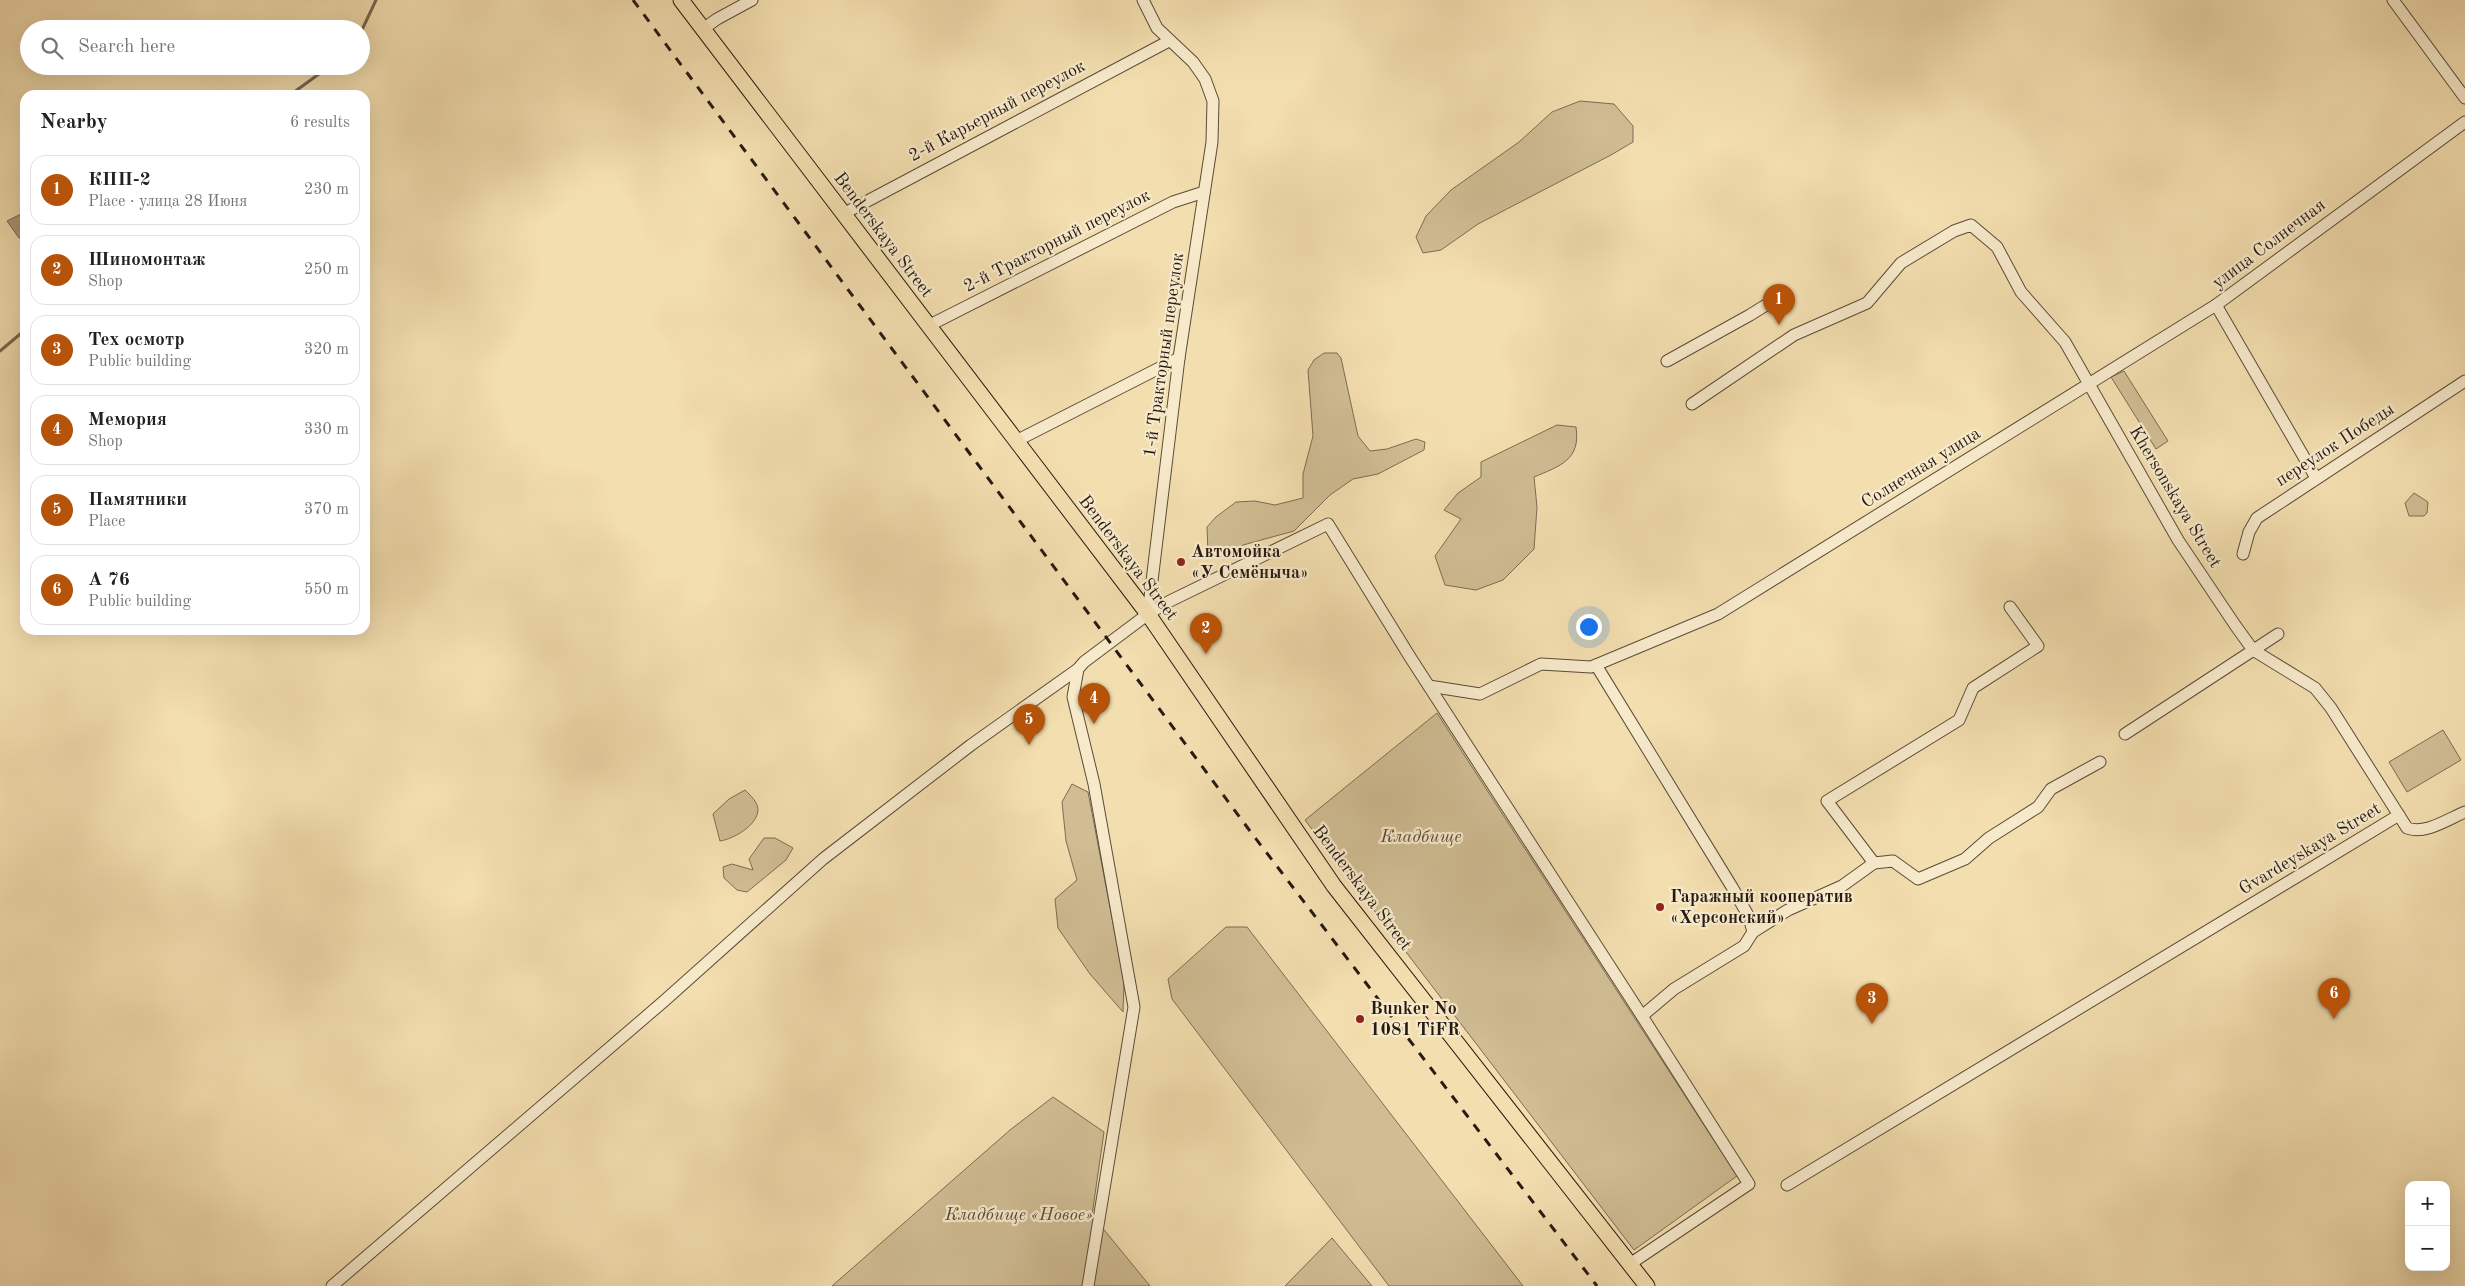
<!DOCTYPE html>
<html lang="en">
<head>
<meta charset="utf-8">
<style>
	:root { --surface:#fff; --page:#f2f2f2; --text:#202124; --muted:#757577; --line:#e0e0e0; --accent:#b45309 }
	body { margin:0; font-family:"Old Standard TT",serif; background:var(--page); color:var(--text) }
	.controls { position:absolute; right:15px; bottom:15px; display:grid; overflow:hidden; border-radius:10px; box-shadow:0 5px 20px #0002 }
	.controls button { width:45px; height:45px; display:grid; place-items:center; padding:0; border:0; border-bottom:1px solid var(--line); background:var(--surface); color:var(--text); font:25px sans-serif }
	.you { position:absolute; left:1588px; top:626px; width:18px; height:18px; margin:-12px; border:4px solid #fff; border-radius:50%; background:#1a73e8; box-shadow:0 0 0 8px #1a73e833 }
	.badge { display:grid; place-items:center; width:32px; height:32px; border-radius:50%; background:var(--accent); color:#fff; font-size:16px; font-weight:700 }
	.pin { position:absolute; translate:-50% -41px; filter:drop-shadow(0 1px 2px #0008) }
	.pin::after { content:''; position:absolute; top:26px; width:18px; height:15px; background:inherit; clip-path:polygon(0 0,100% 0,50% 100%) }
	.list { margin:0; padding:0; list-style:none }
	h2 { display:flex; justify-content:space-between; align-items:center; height:65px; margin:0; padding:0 20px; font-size:21px }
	h2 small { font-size:16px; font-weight:400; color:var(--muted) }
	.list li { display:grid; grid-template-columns:32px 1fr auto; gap:15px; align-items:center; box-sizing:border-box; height:70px; margin:0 10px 10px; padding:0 10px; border:1px solid var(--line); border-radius:15px }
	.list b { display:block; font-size:19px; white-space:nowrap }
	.list p { margin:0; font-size:16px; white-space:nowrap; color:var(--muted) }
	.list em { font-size:16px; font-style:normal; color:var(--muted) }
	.icon { flex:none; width:28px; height:28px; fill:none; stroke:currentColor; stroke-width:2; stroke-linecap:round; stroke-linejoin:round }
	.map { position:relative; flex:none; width:2465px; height:1286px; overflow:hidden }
	.search { position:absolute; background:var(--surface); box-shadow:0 5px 20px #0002; left:20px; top:20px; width:350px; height:55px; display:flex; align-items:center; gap:12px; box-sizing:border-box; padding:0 18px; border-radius:28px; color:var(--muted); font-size:19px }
	.panel { position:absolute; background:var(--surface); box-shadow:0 5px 20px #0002; left:20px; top:90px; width:350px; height:545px; border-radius:15px }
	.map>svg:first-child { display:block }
</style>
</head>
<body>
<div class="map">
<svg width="2465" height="1286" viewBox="0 0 2465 1286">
	<rect width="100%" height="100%" fill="#f3deaf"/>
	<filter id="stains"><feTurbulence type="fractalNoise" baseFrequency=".004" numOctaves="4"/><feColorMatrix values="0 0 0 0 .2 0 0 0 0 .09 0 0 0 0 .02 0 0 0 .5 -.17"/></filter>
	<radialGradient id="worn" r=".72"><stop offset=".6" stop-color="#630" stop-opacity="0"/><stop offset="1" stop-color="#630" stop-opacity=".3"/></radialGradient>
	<g fill="#d0bd94" stroke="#7c6c54">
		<path d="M1580 101 1614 104 1633 126V142L1611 155 1478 224 1441 250 1423 253 1416 237 1426 216 1451 190 1519 142 1552 112Z"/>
		<path d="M1324 353H1337L1341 358 1358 436 1370 451 1387 449 1416 439 1425 442 1424 450 1378 474 1353 479 1330 495 1294 531 1243 545 1229 554 1217 558 1208 553 1207 527 1216 517 1236 502 1255 501 1275 505 1303 498V474L1313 436 1308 370 1314 360Z"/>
		<path d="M2124 371 2168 441 2156 449 2111 377Z"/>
		<path d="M1557 425 1576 427C1581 460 1560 466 1534 477L1537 507 1534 549 1503 580 1476 590 1445 585 1435 556 1461 519 1444 510 1458 493 1481 477V462Z"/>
		<path d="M2414 493 2428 502 2427 513 2424 516H2409L2405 503Z"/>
		<path d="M1437 713 1737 1176 1634 1250 1305 820Z"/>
		<path d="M2443 730 2461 760 2407 792 2389 762Z"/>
		<path d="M1072 784 1088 792 1124 981 1123 1012 1090 974 1058 928 1055 899 1077 880 1066 841 1062 802Z"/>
		<path d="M745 790C750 795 758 802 758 810 757 826 733 839 720 841L713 814 729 799Z"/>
		<path d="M764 838H775L793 848 786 860 747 892 737 890 724 878 723 867 732 864 753 870 749 859Z"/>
		<path d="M1226 927H1247L1523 1286H1389L1172 999 1168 979Z"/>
		<path d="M1053 1097 1104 1132 1092 1215 1150 1286H832L1010 1130Z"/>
		<path d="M1332 1238 1372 1286H1285Z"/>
	</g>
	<path fill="#ae9b7a" stroke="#786751" d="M25 212V236L19 238 7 221Z"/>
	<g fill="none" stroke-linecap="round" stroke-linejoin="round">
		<g stroke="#786751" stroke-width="3">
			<path d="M361 32 376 0"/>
			<path d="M290 95 330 66"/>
			<path d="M0 351 25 330"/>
		</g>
		<defs>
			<g id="minor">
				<path d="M1143 0 1157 28 1193 62 1205 79 1213 101 1212 142 1179 358 1148 614"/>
				<path d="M2393 0 2465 98"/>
				<path d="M703 29 717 19 752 0"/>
				<path d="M843 214 1169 41"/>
				<path d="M2216 305 2316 478"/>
				<path d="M928 326 1173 202 1204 192"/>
				<path d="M1667 361 1750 315 1774 300"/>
				<path d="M1692 404 1794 335 1867 303 1901 263 1954 231 1971 225 1997 247 2021 292 2065 342 2178 540 2235 625 2253 650 2315 688 2331 708 2407 828C2425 835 2448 819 2465 812"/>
				<path d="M1016 441 1179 358"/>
				<path d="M2243 554 2249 532 2257 518 2465 381"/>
				<path d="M1596 665 1732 887 1749 917 1753 932"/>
				<path d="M1429 686 1480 694 1541 664 1591 667 1718 614 2216 305 2465 122"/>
				<path d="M2125 734 2278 634"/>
				<path d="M1874 863 1827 801 1959 720 1973 688 2038 646 2010 607"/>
				<path d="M1787 1185 2399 815"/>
				<path d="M1630 1264 1749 1184 1642 1016"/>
				<path d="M332 1286 663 1002 823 859 971 745 1078 669"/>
				<path d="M1088 1286 1134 1007 1094 784 1073 697 1078 669 1084 662 1148 614 1170 601 1328 524 1410 657 1642 1016 1674 989 1744 946 1753 932 1788 910 1842 886 1874 863 1893 861 1918 879 1965 859 1989 838 2038 807 2051 789 2100 762"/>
			</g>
			<path id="major" d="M681 0 1148 614 1334 886 1647 1286"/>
		</defs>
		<use href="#minor" stroke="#5a4b3a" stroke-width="13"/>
		<use href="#major" stroke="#271a13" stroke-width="17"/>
		<use href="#minor" stroke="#f7eacb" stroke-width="11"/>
		<use href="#major" stroke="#f3deaf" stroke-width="15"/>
		<path stroke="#271a13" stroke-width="3" stroke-dasharray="9 9" stroke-linecap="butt" d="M633 0 1250 831 1597 1286"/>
	</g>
	<g fill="#8f2418" stroke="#f7eacb" stroke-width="2">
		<circle cx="1181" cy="562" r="5"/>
		<circle cx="1660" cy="907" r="5"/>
		<circle cx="1360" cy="1019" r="5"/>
	</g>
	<g text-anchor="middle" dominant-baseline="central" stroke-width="4.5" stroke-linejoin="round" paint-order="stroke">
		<g font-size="18" fill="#271a13" stroke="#f7eacb">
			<text transform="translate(997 111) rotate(-28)">2-й Карьерный переулок</text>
			<text transform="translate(883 235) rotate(53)">Benderskaya Street</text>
			<text transform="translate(1057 241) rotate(-27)">2-й Тракторный переулок</text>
			<text transform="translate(2269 244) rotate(-37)">улица Солнечная</text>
			<text transform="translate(1164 355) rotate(-82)">1-й Тракторный переулок</text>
			<text transform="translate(2335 445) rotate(-33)">переулок Победы</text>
			<text transform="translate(1921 468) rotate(-32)">Солнечная улица</text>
			<text transform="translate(2175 497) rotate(59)">Khersonskaya Street</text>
			<text transform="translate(1128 558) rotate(53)">Benderskaya Street</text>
			<text transform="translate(2310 849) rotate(-31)">Gvardeyskaya Street</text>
			<text transform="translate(1362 888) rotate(53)">Benderskaya Street</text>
		</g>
		<g font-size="18" font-weight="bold" fill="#271a13" stroke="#f7eacb" text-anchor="start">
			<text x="1191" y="552">Автомойка<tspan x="1191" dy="21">«У Семёныча»</tspan></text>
			<text x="1670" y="897">Гаражный кооператив<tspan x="1670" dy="21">«Херсонский»</tspan></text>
			<text x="1370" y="1009">Bunker No<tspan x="1370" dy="21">1081 TiFR</tspan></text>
		</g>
		<g font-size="18" font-style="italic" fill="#5a4b3a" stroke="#f7eacb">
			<text x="1421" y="837">Кладбище</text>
			<text x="1019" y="1215">Кладбище «Новое»</text>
		</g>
	</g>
	<rect width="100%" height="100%" filter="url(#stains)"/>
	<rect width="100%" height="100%" fill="url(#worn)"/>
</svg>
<div class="controls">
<button>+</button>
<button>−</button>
</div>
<div class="you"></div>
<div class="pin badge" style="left:1779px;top:325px">1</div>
<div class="pin badge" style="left:1206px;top:654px">2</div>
<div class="pin badge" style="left:1872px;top:1024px">3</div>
<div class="pin badge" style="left:1094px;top:724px">4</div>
<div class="pin badge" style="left:1029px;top:745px">5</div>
<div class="pin badge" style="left:2334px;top:1019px">6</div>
<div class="search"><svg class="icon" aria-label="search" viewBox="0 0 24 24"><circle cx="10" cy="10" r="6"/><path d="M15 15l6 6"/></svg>Search here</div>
<section class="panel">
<h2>Nearby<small>6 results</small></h2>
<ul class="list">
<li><span class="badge">1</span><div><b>КПП-2</b><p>Place · улица 28 Июня</p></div><em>230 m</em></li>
<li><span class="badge">2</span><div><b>Шиномонтаж</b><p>Shop</p></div><em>250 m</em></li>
<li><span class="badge">3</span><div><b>Тех осмотр</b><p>Public building</p></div><em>320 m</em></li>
<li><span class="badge">4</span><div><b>Мемория</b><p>Shop</p></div><em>330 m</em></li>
<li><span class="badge">5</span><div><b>Памятники</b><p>Place</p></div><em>370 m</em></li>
<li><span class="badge">6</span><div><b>А 76</b><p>Public building</p></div><em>550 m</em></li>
</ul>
</section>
</div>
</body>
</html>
